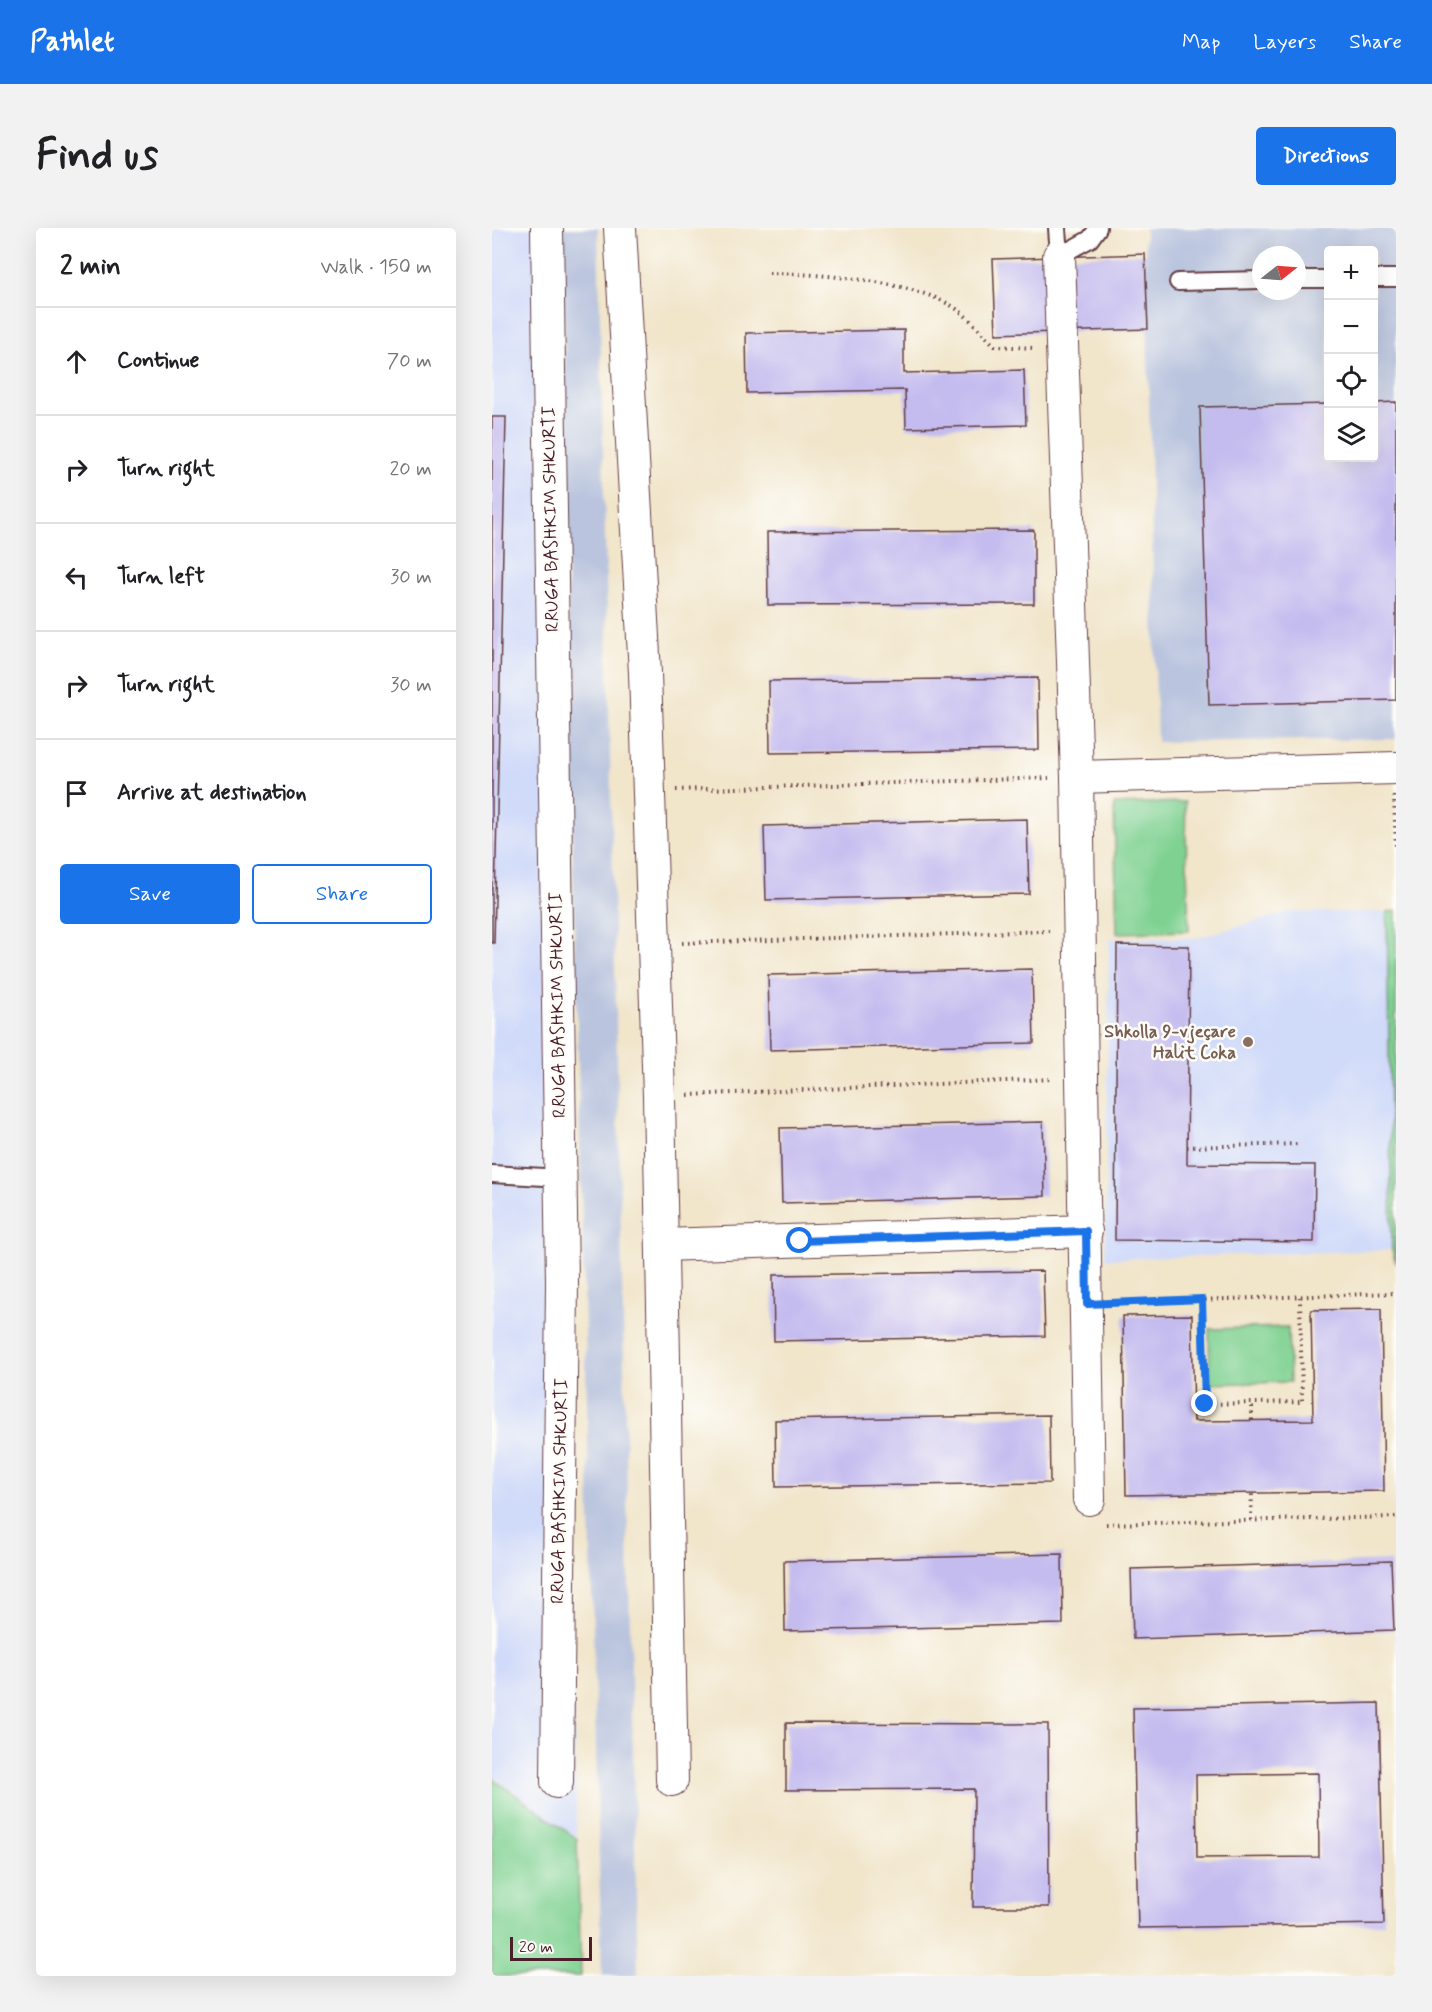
<!DOCTYPE html>
<html lang="en">
<head>
<meta charset="utf-8">
<style>
	:root { --surface:#fff; --page:#f2f2f2; --text:#202124; --muted:#757577; --line:#e0e0e0; --accent:#1a73e8 }
	body { margin:0; font-family:Mynerve,sans-serif; background:var(--page); color:var(--text) }
	.controls { position:absolute; right:18px; top:18px; display:grid; overflow:hidden; border-radius:6px; box-shadow:0 6px 24px #0002 }
	.controls button { width:54px; height:54px; display:grid; place-items:center; padding:0; border:0; border-bottom:2px solid var(--line); background:var(--surface); color:var(--text); font:30px sans-serif }
	.compass { position:absolute; left:760px; top:18px; width:54px; height:54px; border-radius:50%; background:var(--surface); box-shadow:0 6px 24px #0002; rotate:73deg }
	.scale { position:absolute; left:18px; bottom:15px; width:82px; box-sizing:border-box; padding-left:6px; border:3px solid #4a1f2b; border-top:0; font-size:16px; line-height:21px; white-space:nowrap; color:#4a1f2b; -webkit-text-stroke:4px #fdfcf7; paint-order:stroke }
	.stop { position:absolute; width:18px; height:18px; margin:-14px; border:4px solid #1a73e8; border-radius:50%; background:#fff }
	.stop.end { background:#1a73e8; border-color:#fff; box-shadow:0 2px 6px #0008 }
	.list { margin:0; padding:0; list-style:none }
	h2 { display:flex; justify-content:space-between; align-items:center; height:78px; margin:0; padding:0 24px; font-size:26px }
	h2 small { font-size:20px; font-weight:400; color:var(--muted) }
	.list li { display:grid; grid-template-columns:39px 1fr auto; gap:18px; align-items:center; box-sizing:border-box; height:108px; padding:0 24px; border-top:2px solid var(--line) }
	.list b { display:block; font-size:22px; white-space:nowrap }
	.list em { font-size:20px; font-style:normal; color:var(--muted) }
	.actions { display:flex; gap:12px; padding:18px 24px }
	.actions a { flex:1; padding:14px 0; border:2px solid var(--accent); border-radius:6px; text-align:center; font-size:21px; color:var(--accent) }
	.actions .main { background:var(--accent); color:#fff }
	.icon { flex:none; width:33px; height:33px; fill:none; stroke:currentColor; stroke-width:2; stroke-linecap:round; stroke-linejoin:round }
	.map { position:relative; flex:none; width:904px; height:1748px; overflow:hidden; border-radius:6px }
	header { display:flex; align-items:center; gap:36px; box-sizing:border-box; height:84px; padding:0 30px; background:var(--accent); color:#fff }
	header strong { font-size:28px }
	nav { display:flex; gap:33px; margin-inline-start:auto; font-size:21px }
	.intro { display:flex; align-items:center; justify-content:space-between; box-sizing:border-box; height:144px; padding:0 36px }
	h1 { margin:0; font-size:42px }
	.button { padding:15px 27px; border-radius:6px; background:var(--accent); color:#fff; font-size:21px; font-weight:700 }
	main { display:flex; gap:36px; padding:0 36px }
	aside { flex:1; background:var(--surface); border-radius:6px; box-shadow:0 6px 24px #0002 }
	.map>svg:first-child { display:block }
</style>
</head>
<body>
<header>
<strong>Pathlet</strong>
<nav><a>Map</a><a>Layers</a><a>Share</a></nav>
</header>
<div class="intro"><h1>Find us</h1><a class="button">Directions</a></div>
<main>
<aside>
<h2>2 min<small>Walk · 150 m</small></h2>
<ul class="list">
<li><svg class="icon" aria-label="ahead" viewBox="0 0 24 24"><path d="M12 20V5M6 11l6-6 6 6"/></svg><div><b>Continue</b></div><em>70 m</em></li>
<li><svg class="icon" aria-label="right" viewBox="0 0 24 24"><path d="M7 20v-9h11M14 6l5 5-5 5"/></svg><div><b>Turn right</b></div><em>20 m</em></li>
<li><svg class="icon" aria-label="left" viewBox="0 0 24 24"><path d="M17 20v-9H6M10 6l-5 5 5 5"/></svg><div><b>Turn left</b></div><em>30 m</em></li>
<li><svg class="icon" aria-label="right" viewBox="0 0 24 24"><path d="M7 20v-9h11M14 6l5 5-5 5"/></svg><div><b>Turn right</b></div><em>30 m</em></li>
<li><svg class="icon" aria-label="arrive" viewBox="0 0 24 24"><path d="M6 21V4h12l-3 4 3 4H6"/></svg><div><b>Arrive at destination</b></div></li>
</ul>
<div class="actions"><a class="main">Save</a><a>Share</a></div>
</aside>
<div class="map">
<svg width="904" height="1748" viewBox="0 0 904 1748">
	<rect width="100%" height="100%" fill="#fdfcf7"/>
	<filter id="ink" filterUnits="userSpaceOnUse"><feTurbulence type="fractalNoise" baseFrequency=".0167" numOctaves="2"/><feDisplacementMap in="SourceGraphic" scale="12" xChannelSelector="R" yChannelSelector="G"/><feConvolveMatrix kernelMatrix="1 2 1 2 8 2 1 2 1" color-interpolation-filters="sRGB"/></filter>
	<filter id="wash" filterUnits="userSpaceOnUse"><feTurbulence type="fractalNoise" baseFrequency=".008" numOctaves="4" result="noise"/><feDisplacementMap in="SourceGraphic" scale="24" xChannelSelector="R" yChannelSelector="G"/><feGaussianBlur stdDeviation="1.35" result="paint"/><feColorMatrix in="noise" values="0 0 0 0 0 0 0 0 0 0 0 0 0 0 0 0 0 1.4 0 .05"/><feComposite in="paint" operator="in"/></filter>
	<g filter="url(#wash)">
		<rect width="100%" height="100%" fill="#f1e5ca"/>
		<g fill="#d0daf9">
			<path d="M0 0H55L70 1055 85 1611 0 1548Z"/>
			<path d="M797 684H895L900 1022 613 1031 617 711 704 710Z"/>
		</g>
		<g fill="#bac4de" fill-rule="evenodd">
			<path d="M71 0H106L146 1748H110L78 528Z"/>
			<path d="M653 0H904V511L665 514ZM836 22H882V230H836ZM769 27H805V63H769Z"/>
		</g>
		<g fill="#7fd192" stroke="#64785e" stroke-width="1.5">
			<path d="M693 574 697 703 625 705 622 576Z"/>
			<path d="M904 683V1035L900 1022 895 684Z"/>
			<path d="M796 1099 798 1154 718 1156 717 1101Z"/>
			<path d="M0 1550 85 1611 89 1748H0Z"/>
		</g>
		<g id="blocks">
			<g fill="#c4bcef" fill-rule="evenodd">
				<path d="M653 26 656 101 504 106 501 31Z"/>
				<path d="M412 102V145L532 142 534 197 414 200 413 162 255 165 254 105Z"/>
				<path d="M904 174V472L717 477 708 179 836 176V230H882V175Z"/>
				<path d="M0 189H14L2 715H0Z"/>
				<path d="M542 302V376L276 377 275 304Z"/>
				<path d="M546 450 547 522 278 525 277 453Z"/>
				<path d="M535 591 537 666 274 672 272 598Z"/>
				<path d="M625 717 697 718 695 936 823 937 822 1014 623 1012Z"/>
				<path d="M540 741 542 815 278 822 276 747Z"/>
				<path d="M551 894 553 968 290 975 288 900Z"/>
				<path d="M551 1043 553 1108 282 1113 281 1047Z"/>
				<path d="M889 1081 892 1263 634 1267 631 1088 700 1087 702 1193 821 1192 819 1082Z"/>
				<path d="M557 1187 558 1255 284 1259 283 1192Z"/>
				<path d="M570 1326 571 1396 293 1403 292 1333Z"/>
				<path d="M899 1333 902 1402 641 1411 639 1341Z"/>
				<path d="M887 1475 892 1696 646 1700 641 1480ZM826 1545 827 1629 705 1630 704 1547Z"/>
				<path d="M294 1495 556 1496 557 1679H481L482 1561 294 1562Z"/>
			</g>
		</g>
	</g>
	<g filter="url(#ink)">
		<use href="#blocks" fill-opacity="0" stroke="#633d43" stroke-width="1.5"/>
		<g fill="none" stroke-linecap="round" stroke-linejoin="round">
			<defs>
				<g id="service">
					<path d="M565 0 567 28 598 11 606 0"/>
					<path d="M882 50H904"/>
					<path d="M805 51H836"/>
					<path d="M686 54 769 52"/>
					<path d="M0 946 69 950"/>
				</g>
				<g id="minor">
					<path d="M55 0 70 1055 65 1554"/>
					<path d="M128 0 153 445 167 868 180 1552"/>
					<path d="M567 28 585 549 597 1271"/>
					<path d="M585 549 904 540"/>
					<path d="M170 1017 594 1003"/>
				</g>
			</defs>
			<use href="#service" stroke="#633d43" stroke-width="20"/>
			<use href="#minor" stroke="#633d43" stroke-width="34"/>
			<g stroke="#633d43" stroke-width="4" stroke-dasharray="1.5 4.5" stroke-linecap="butt">
				<path d="M277 45C328 46 430 52 470 85 482 95 492 107 503 118L542 120"/>
				<path d="M184 562 557 550"/>
				<path d="M902 568 904 621"/>
				<path d="M190 715 557 703"/>
				<path d="M196 867 560 851"/>
				<path d="M695 919 808 916"/>
				<path d="M709 1071 713 1176 810 1174 808 1069"/>
				<path d="M623 1075 904 1065"/>
				<path d="M760 1192V1175"/>
				<path d="M759 1292 760 1265"/>
				<path d="M614 1296 904 1289"/>
			</g>
			<use href="#service" stroke="#fff" stroke-width="16"/>
			<use href="#minor" stroke="#fff" stroke-width="32"/>
		</g>
	</g>
	<g fill="none" stroke-linecap="round" stroke-linejoin="round" filter="url(#ink)">
		<path stroke="#1a73e8" stroke-width="8" d="M308 1013 594 1003 595 1076 710 1071 713 1176"/>
	</g>
	<circle fill="#8d6e63" stroke="#fdfcf7" stroke-width="2" cx="756" cy="814" r="6"/>
	<g text-anchor="middle" dominant-baseline="central" stroke-width="5" stroke-linejoin="round" paint-order="stroke">
		<g font-size="18" fill="#4a1f2b" stroke="#fdfcf7">
			<text transform="translate(59 291) rotate(-91)">RRUGA BASHKIM SHKURTI</text>
			<text transform="translate(66 777) rotate(-91)">RRUGA BASHKIM SHKURTI</text>
			<text transform="translate(68 1263) rotate(-89)">RRUGA BASHKIM SHKURTI</text>
		</g>
		<g font-size="18" font-weight="bold" fill="#785e54" stroke="#fdfcf7" text-anchor="end">
			<text x="744" y="804">Shkolla 9-vjeçare<tspan x="744" dy="21">Halit Coka</tspan></text>
		</g>
	</g>
</svg>
<div class="controls">
<button>+</button>
<button>−</button>
<button><svg class="icon" aria-label="locate" viewBox="0 0 24 24"><circle cx="12" cy="12" r="6"/><path d="M12 2v4M12 18v4M2 12h4M18 12h4"/></svg></button>
<button><svg class="icon" aria-label="layers" viewBox="0 0 24 24"><path d="M12 4l9 5-9 5-9-5zM3 14l9 5 9-5"/></svg></button>
</div>
<svg class="compass" viewBox="-18 -18 36 36"><path d="M0-13l5 13h-10z" fill="#e53935"/><path d="M0 13l5-13h-10z" fill="#757577"/></svg>
<div class="scale">20 m</div>
<div class="stop" style="left:308px;top:1013px"></div>
<div class="stop end" style="left:713px;top:1176px"></div>
</div>
</main>
</body>
</html>
